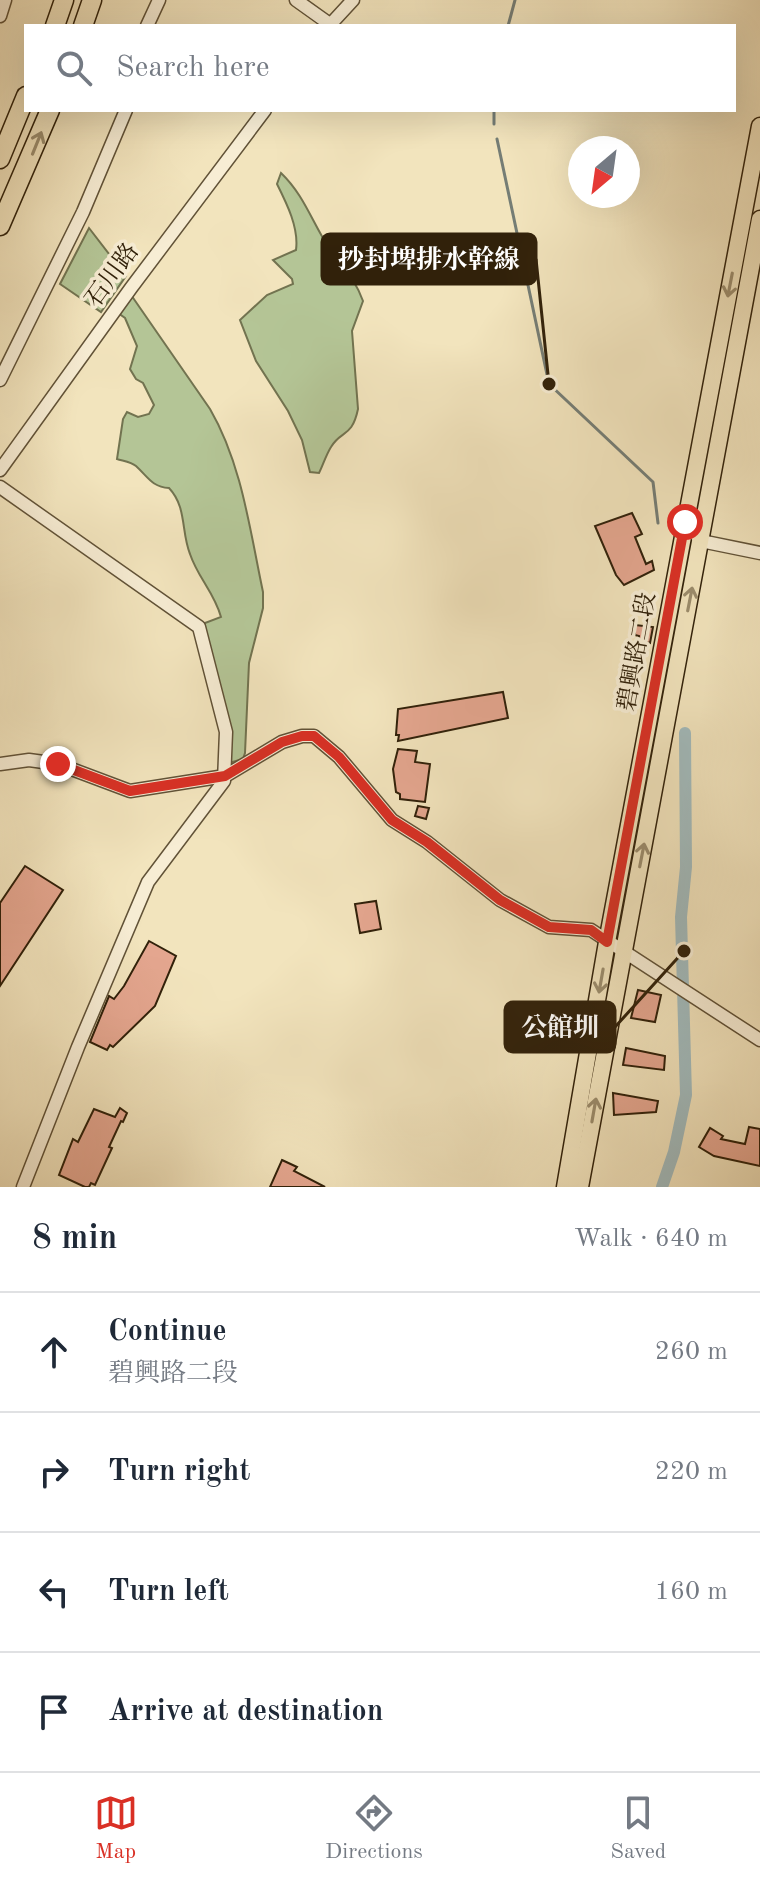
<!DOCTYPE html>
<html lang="en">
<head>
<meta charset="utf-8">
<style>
	:root { --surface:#fff; --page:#f6f6f7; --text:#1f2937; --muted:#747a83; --line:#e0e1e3; --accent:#d93025 }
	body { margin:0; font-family:"Old Standard TT","Noto Serif TC",serif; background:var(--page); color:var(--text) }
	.compass { position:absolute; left:568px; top:136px; width:72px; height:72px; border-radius:50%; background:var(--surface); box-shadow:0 8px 32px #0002; rotate:209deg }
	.stop { position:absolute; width:24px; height:24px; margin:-18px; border:6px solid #d93025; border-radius:50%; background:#fff }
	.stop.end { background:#d93025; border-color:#fff; box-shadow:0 2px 8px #0008 }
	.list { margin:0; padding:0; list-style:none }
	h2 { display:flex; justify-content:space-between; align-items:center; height:104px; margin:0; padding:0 32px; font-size:34px }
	h2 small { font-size:26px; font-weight:400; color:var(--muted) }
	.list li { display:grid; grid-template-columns:52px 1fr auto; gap:24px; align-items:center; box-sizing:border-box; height:120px; padding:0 32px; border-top:2px solid var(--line) }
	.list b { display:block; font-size:30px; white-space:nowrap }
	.list p { margin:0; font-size:26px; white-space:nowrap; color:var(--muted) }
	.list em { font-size:26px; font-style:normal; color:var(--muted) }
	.icon { flex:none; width:44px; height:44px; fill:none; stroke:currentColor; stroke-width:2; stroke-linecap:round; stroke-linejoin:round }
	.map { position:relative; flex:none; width:760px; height:1187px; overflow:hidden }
	.search { position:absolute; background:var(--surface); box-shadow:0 8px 32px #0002; left:24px; right:24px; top:24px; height:88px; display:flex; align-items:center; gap:20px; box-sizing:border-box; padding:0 28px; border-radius:0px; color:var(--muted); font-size:30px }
	.sheet { height:584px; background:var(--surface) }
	nav { display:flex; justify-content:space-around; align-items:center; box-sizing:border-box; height:112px; border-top:2px solid var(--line); background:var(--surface); font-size:22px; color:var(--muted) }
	nav a { display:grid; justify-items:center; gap:4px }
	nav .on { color:var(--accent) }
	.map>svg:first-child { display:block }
</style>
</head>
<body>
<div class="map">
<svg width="760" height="1187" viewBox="0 0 760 1187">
	<rect width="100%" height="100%" fill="#f2e4bd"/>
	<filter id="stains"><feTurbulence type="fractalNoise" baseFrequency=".0025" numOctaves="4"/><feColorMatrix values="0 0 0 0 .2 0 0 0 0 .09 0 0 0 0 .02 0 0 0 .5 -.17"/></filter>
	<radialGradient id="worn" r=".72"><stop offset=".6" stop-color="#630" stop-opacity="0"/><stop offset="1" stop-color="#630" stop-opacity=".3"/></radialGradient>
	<g fill="#b4c596" stroke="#727350" stroke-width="2">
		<path d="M281 173C304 195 312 222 329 248 343 270 354 276 363 301L352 331 358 409C352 438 341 430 331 447 326 455 323 465 319 473L310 472 302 440 288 411 256 361 240 320 267 295 293 284 292 279 273 260 296 250C299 228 287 204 277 184Z"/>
		<path d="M89 228 126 276 101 312 60 284Z"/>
		<path d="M129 292 210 409C242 464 250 531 263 592V608L249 663 245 753 243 759 229 763 227 711 220 704 204 630 205 623 221 617C214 592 198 578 190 554 181 532 187 507 169 488 152 487 148 477 136 466 131 462 123 461 117 459L123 419 127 412 138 417 149 414 154 405 143 383 136 379 130 369 137 346 125 318 118 313Z"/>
	</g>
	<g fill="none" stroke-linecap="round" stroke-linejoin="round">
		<g stroke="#757d75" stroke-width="3">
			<path d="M508 26 515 0"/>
			<path d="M494 110V124"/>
			<path d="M497 139 549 384 653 482 658 523"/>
		</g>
		<path stroke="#a2bbbd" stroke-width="12" d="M662 1187 674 1152 686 1095 681 917 686 867 685 733"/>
	</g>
	<g fill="#e4a68f" stroke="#31210a" stroke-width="2">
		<path d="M632 513 642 534 635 537 646 564 652 561 654 570 624 585 616 575 595 526Z"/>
		<path d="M635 625 653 627 650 643 639 641V636L635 635Z"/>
		<path d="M503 692 508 718 398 741 399 735H396L398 709Z"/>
		<path d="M398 749 417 751 415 762 430 764 425 802 400 799V794L396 792 393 769Z"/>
		<path d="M418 806 429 808 426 819 415 816Z"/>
		<path d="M25 866 63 890 0 986V903Z"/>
		<path d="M376 901 381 929 360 933 355 904Z"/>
		<path d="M149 941 176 956 155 1006 113 1047 110 1045 107 1050 90 1042 109 996 114 999 124 986Z"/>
		<path d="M638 990 661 995 655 1022 631 1018Z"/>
		<path d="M626 1048 665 1056 664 1070 623 1065Z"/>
		<path d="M613 1093 658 1101 656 1112 614 1115Z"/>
		<path d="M120 1108 127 1113 123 1122 121 1121 109 1147 112 1148 95 1185 91 1183 89 1187H85L59 1175 73 1139 78 1142 94 1109 115 1117Z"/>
		<path d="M749 1127 760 1129V1166L714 1156 699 1147 710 1128 723 1136 721 1139 745 1144Z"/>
		<path d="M282 1160 297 1167 294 1171 325 1187H270Z"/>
	</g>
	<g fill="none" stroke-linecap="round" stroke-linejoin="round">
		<defs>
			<g id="minor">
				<path d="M296 0 331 25"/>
				<path d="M0 16 5 0"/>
				<path d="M147 26 159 0"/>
				<path d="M329 26 353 0"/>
				<path d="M0 380 83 212 126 110"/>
				<path d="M0 470 131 288 265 110"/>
				<path d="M0 487 199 627 226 732 224 781 148 882 78 1047 23 1187"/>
				<path d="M685 522 701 541 760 553"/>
				<path d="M0 764 29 760 58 764 130 791 225 776 282 742 302 736H314L339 757 392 820 427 842 500 900 549 927 591 930 760 1040"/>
			</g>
			<g id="major">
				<path d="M565 1187 607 942 760 126"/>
				<path d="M580 1187 760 219"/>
			</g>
			<g id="highway">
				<path d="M55 26 64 0"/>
				<path d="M83 26 92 0"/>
				<path d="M0 159 26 96"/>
				<path d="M0 226 50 110"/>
			</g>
		</defs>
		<use href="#minor" stroke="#615237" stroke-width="15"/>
		<use href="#major" stroke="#31210a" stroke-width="19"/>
		<use href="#highway" stroke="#31210a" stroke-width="21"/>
		<use href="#minor" stroke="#f7edd4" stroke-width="12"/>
		<use href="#major" stroke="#f2e4bd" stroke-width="16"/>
		<use href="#highway" stroke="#f2e4bd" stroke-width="18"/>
	</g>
	<defs><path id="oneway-shaft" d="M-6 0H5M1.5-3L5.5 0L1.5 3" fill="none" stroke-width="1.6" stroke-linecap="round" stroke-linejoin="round" transform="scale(2)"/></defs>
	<g stroke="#9b8c6c">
		<use href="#oneway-shaft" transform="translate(37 143) rotate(-68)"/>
		<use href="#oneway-shaft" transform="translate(730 285) rotate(101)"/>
		<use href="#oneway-shaft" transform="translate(690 599) rotate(-79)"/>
		<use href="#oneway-shaft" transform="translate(642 855) rotate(-79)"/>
		<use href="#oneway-shaft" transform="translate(601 981) rotate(100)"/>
		<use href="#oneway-shaft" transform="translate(594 1110) rotate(-80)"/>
	</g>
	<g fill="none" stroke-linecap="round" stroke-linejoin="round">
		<path stroke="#d93025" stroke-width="10" d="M58 764 130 791 225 776 282 742 302 736H314L339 757 392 820 427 842 500 900 549 927 591 930 607 942 685 522"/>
	</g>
	<g text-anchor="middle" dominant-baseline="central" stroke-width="7" stroke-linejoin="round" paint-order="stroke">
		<g font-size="24" fill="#31210a" stroke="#f7edd4">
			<text transform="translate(113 276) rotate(-54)">石川路</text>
			<text transform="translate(638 652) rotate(-80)">碧興路二段</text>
		</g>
	</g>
	<path fill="none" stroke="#31210a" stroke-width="3" d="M549 384L536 259M684 951L615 1027"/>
	<g fill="#31210a" stroke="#f7edd4" stroke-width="3">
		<circle cx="549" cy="384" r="8"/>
		<circle cx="684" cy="951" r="8"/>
	</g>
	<g fill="#31210a" stroke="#31210a" stroke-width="3">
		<rect x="322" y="234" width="214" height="50" rx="8"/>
		<rect x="505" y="1002" width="110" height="50" rx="8"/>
	</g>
	<g font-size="26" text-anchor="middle" font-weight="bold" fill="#fff">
		<text x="429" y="268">抄封埤排水幹線</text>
		<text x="560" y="1036">公館圳</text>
	</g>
	<rect width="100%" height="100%" filter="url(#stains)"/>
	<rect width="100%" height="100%" fill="url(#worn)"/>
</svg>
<svg class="compass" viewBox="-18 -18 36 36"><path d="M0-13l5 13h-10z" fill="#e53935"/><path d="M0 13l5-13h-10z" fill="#747a83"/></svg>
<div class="stop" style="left:685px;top:522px"></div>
<div class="stop end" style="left:58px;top:764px"></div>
<div class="search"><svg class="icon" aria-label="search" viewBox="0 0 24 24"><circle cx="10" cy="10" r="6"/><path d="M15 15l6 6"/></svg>Search here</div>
</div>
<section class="sheet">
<h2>8 min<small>Walk · 640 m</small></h2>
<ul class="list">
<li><svg class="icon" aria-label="ahead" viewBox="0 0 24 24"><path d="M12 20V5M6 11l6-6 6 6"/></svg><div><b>Continue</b><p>碧興路二段</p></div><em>260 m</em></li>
<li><svg class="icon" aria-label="right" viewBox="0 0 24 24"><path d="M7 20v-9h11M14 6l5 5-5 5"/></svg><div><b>Turn right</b></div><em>220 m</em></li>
<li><svg class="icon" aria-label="left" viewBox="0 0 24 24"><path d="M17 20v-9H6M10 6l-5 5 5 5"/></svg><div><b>Turn left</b></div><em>160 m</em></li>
<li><svg class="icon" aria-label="arrive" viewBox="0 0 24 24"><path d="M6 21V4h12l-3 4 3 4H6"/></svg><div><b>Arrive at destination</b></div></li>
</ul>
</section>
<nav>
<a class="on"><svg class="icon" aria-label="map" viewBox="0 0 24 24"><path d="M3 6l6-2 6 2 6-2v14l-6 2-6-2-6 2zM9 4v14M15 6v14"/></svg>Map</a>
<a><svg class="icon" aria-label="directions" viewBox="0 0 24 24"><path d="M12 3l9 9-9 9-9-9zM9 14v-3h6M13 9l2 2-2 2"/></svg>Directions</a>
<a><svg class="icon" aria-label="saved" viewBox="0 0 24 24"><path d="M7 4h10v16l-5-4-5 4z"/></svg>Saved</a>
</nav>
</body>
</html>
